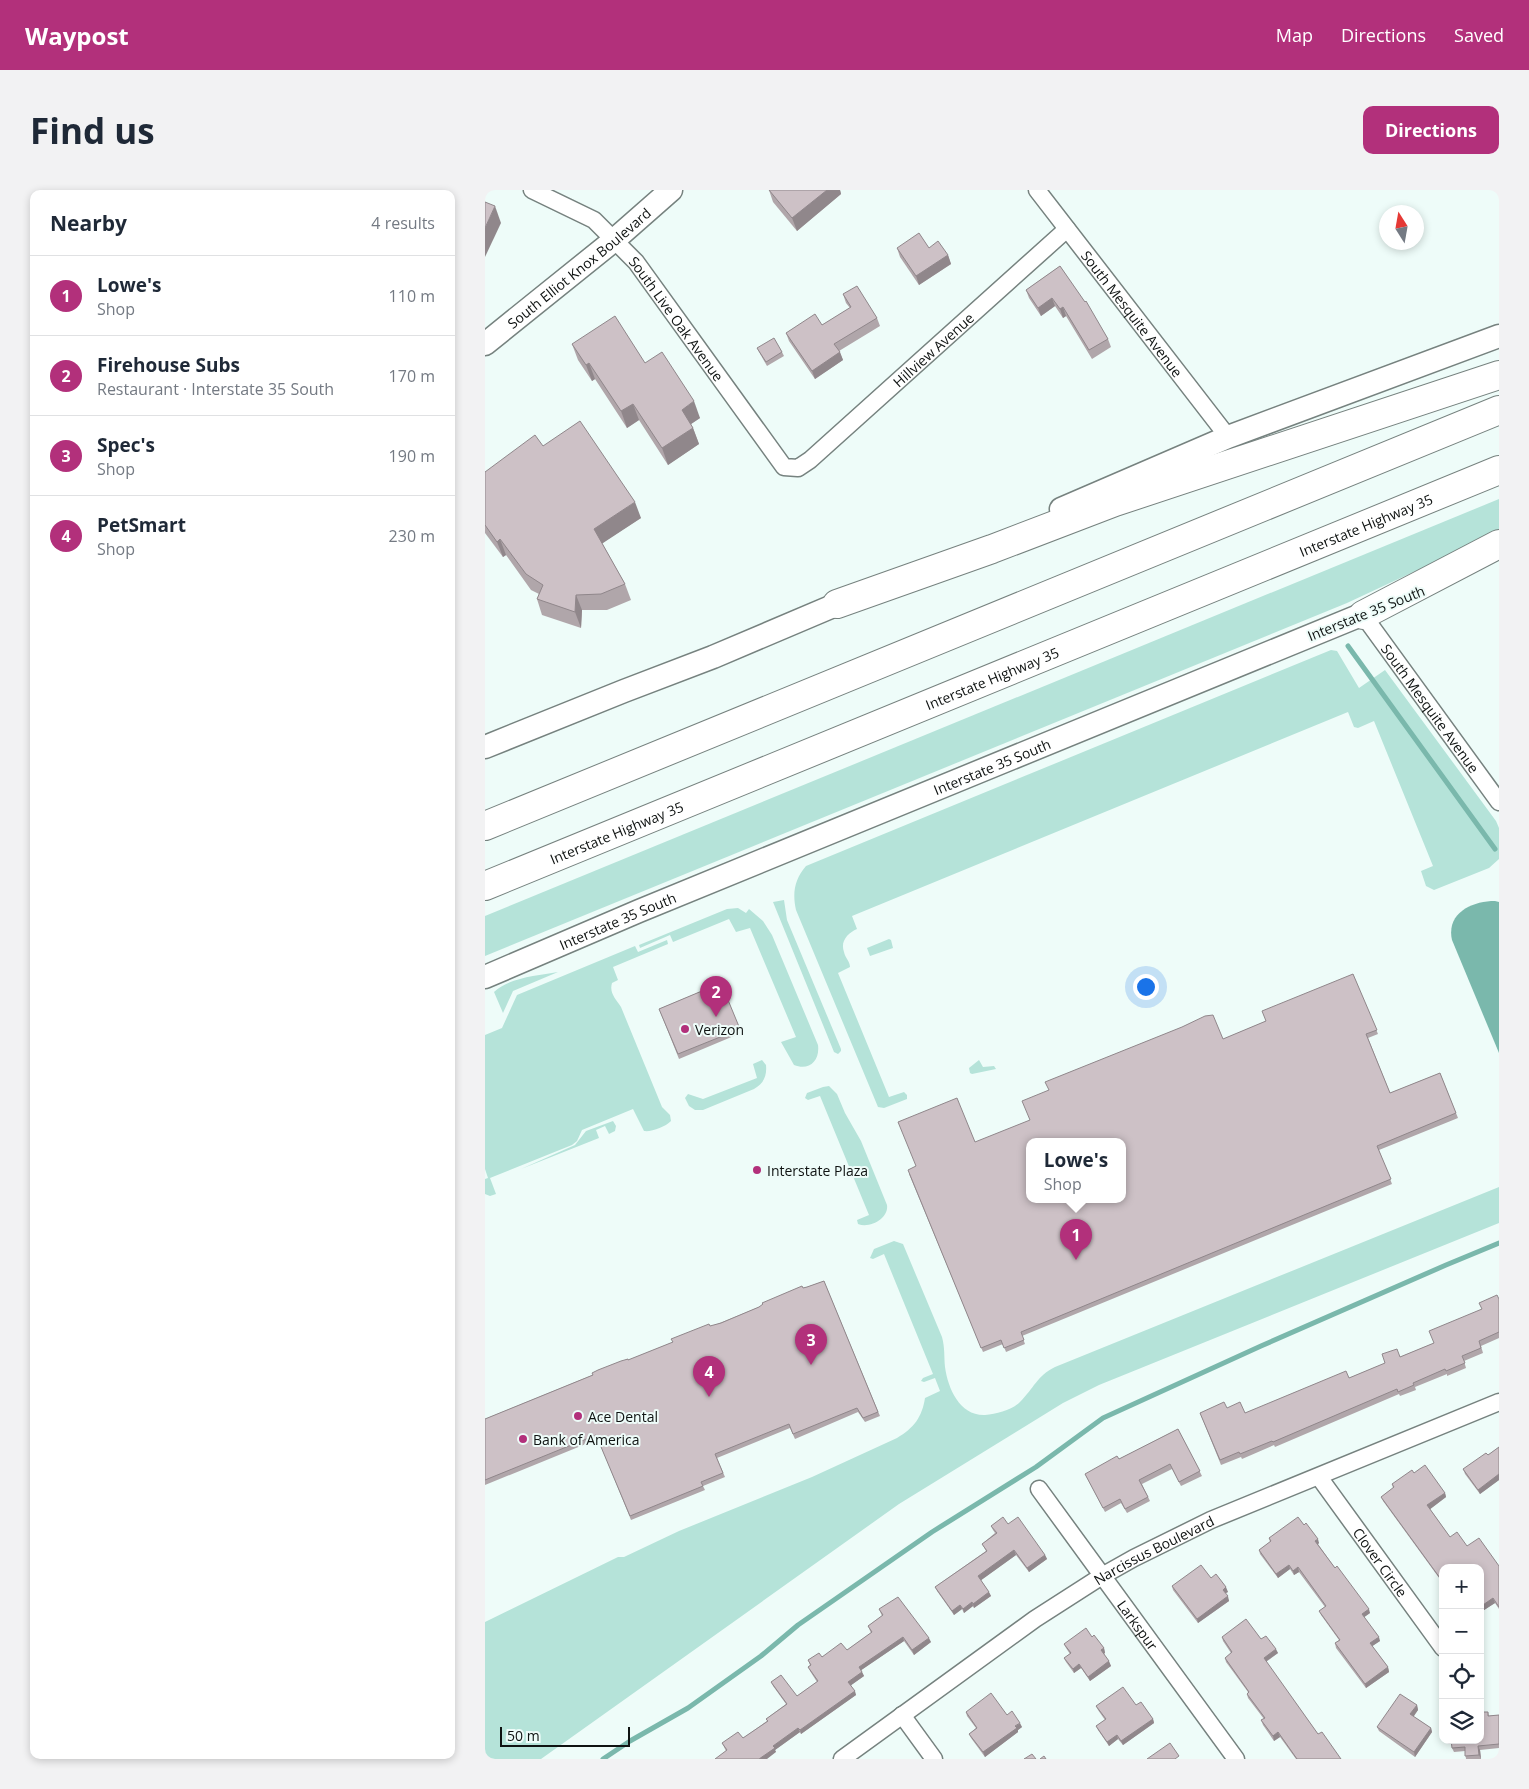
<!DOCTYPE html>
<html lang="en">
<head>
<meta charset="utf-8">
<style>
	:root { --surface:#fff; --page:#f2f2f3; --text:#1f2937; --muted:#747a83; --line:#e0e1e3; --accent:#b2307b }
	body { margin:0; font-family:"Open Sans",sans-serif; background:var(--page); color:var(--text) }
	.controls { position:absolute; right:15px; bottom:15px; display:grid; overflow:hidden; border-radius:10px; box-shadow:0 2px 8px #0003 }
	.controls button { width:45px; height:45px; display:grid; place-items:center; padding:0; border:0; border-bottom:1px solid var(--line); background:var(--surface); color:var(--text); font:25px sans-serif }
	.compass { position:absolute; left:894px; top:15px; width:45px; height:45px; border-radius:50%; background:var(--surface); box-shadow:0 2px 8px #0003; rotate:349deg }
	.scale { position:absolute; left:15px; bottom:12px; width:130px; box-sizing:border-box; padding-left:5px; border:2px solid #0f1312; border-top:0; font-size:14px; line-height:18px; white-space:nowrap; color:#0f1312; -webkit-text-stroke:4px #eefcf9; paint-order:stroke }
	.you { position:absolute; left:660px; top:796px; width:18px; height:18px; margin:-12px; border:4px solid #fff; border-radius:50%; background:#1a73e8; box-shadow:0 0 0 8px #1a73e833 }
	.badge { display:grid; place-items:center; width:32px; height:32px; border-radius:50%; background:var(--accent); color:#fff; font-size:16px; font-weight:700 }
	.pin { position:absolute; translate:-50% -41px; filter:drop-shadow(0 1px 2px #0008) }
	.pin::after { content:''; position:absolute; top:26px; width:18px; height:15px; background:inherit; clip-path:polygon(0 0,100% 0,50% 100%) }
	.popup { position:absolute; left:541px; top:948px; width:100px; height:65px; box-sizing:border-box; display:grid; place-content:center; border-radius:10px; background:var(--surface); filter:drop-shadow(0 1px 4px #0005); font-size:16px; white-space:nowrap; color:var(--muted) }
	.popup b { font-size:19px; color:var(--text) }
	.popup::after { content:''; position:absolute; left:50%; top:100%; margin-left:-10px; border:10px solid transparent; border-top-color:var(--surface) }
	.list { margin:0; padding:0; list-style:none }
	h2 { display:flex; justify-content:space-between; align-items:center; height:65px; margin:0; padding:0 20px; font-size:21px }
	h2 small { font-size:16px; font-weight:400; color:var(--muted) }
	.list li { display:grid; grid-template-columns:32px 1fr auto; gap:15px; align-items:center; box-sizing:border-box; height:80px; padding:0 20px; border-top:1px solid var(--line) }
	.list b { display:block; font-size:19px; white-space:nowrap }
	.list p { margin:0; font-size:16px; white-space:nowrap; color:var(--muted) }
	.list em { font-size:16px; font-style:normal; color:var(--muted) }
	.icon { flex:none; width:28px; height:28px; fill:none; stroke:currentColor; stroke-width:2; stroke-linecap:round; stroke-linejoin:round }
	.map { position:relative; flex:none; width:1014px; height:1569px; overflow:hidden; border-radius:10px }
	header { display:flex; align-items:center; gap:30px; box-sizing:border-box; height:70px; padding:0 25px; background:var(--accent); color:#fff }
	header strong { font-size:24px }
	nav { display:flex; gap:28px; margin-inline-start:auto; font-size:18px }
	.intro { display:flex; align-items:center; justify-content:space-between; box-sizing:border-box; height:120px; padding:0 30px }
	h1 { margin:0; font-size:35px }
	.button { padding:12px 22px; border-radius:10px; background:var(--accent); color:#fff; font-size:18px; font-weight:700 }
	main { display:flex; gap:30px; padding:0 30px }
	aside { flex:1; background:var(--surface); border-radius:10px; box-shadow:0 2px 8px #0003 }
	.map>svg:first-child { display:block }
</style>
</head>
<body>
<header>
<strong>Waypost</strong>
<nav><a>Map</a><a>Directions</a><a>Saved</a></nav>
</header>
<div class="intro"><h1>Find us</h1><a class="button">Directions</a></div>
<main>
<aside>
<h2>Nearby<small>4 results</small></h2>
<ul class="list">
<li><span class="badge">1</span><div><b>Lowe's</b><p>Shop</p></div><em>110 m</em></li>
<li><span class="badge">2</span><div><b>Firehouse Subs</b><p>Restaurant · Interstate 35 South</p></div><em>170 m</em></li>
<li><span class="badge">3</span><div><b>Spec's</b><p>Shop</p></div><em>190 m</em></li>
<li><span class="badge">4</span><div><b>PetSmart</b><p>Shop</p></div><em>230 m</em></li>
</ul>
</aside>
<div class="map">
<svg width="1014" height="1569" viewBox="0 0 1014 1569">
	<rect width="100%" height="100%" fill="#eefcf9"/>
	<g fill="#b5e3d9">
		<path d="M1014 309V342L862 413 0 766V726Z"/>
		<path d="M846 460 852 461 874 498 900 480 1011 631 1014 638V669L1004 678 949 700 941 696 936 681 948 676 889 531 873 538 869 537 863 522 367 726 372 739C363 743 355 751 359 762 360 768 365 771 365 777L353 783 404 907 419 902 422 905V909L399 918 393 917 311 720C307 702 310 689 321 676Z"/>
		<path d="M299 710 302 730 356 859V861L353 864 349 862 288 712Z"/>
		<path d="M253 718 261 723 264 719 278 731 287 745 333 855C335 871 324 881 309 875L296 852 311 847 265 738 251 742 244 729 188 752 185 745 155 758 154 755 242 719Z"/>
		<path d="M404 749 406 750 408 758 385 766 382 758Z"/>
		<path d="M182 750 183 754 128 777 133 790 127 793C124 803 131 809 136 817L177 917 185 925 186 931C180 937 167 942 159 941L148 919 97 940 92 951 87 955 5 988 11 1004 5 1006 0 1004V989L3 988 0 979V845L17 838 32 805 150 756 153 762Z"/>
		<path d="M73 782 28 801 18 823 9 802C25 787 52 786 73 782Z"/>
		<path d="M277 870 281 875C282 886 279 893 269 899L218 920H210L204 916 200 908 203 904 218 909 272 888 268 874Z"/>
		<path d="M494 870 498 877 509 876 511 879 487 884 485 883 484 878Z"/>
		<path d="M344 896 352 904 360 923 376 951 402 1015C404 1028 385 1039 373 1034L372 1030 384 1025 335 906 323 910 320 908 322 903 338 897Z"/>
		<path d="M128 931 131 936 130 941 124 944 120 936 111 940 114 948 36 979 90 955 101 941Z"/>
		<path d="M1014 997V1033L614 1195 578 1213 414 1314 56 1569H0V1432L133 1367H139L194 1341 327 1287 412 1248C429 1238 437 1227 440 1208L455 1201 450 1188 439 1192 436 1191 438 1188 448 1184 399 1064 388 1069 385 1068 389 1059 409 1051 418 1054 457 1147C460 1158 459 1167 460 1177 463 1199 475 1226 500 1225 512 1224 527 1220 535 1212 549 1198 552 1186 570 1177Z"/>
	</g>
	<path fill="#7ab8ac" d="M1010 711 1014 712V863L967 750C961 723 987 711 1010 711Z"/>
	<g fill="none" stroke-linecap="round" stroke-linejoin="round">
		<g stroke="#7ab8ac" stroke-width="5">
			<path d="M863 456 1010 659"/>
			<path d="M118 1569 145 1551 203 1518 276 1466 313 1435 447 1342 551 1277 618 1228 776 1156 961 1075 1014 1053"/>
		</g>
		<defs>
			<g id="minor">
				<path id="s1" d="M47 0 109 30 151 72 299 277 313 278 325 270 582 39"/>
				<path id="s2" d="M552 0 743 247"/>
				<path id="s3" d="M878 425 1014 612"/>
				<path id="s4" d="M834 1287 958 1458"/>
				<path id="s5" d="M554 1299 751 1569"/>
				<path d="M417 1525 449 1569"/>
				<path id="s6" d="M357 1569 550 1429 617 1386 649 1368 726 1330 1014 1212"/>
			</g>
			<g id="secondary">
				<path id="s7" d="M0 154 128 51 186 0"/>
				<path d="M576 319 743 247 1014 146"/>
				<path d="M0 557 139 501 228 467 367 408"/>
				<path id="s8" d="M0 787 154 721 893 418"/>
			</g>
			<g id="motorway">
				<path d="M352 414 507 359 630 312 1014 185"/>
				<path d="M878 425 1014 354"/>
				<path d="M0 636 1014 220"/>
				<path id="s9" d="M0 696 1014 280"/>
			</g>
		</defs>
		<use href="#minor" stroke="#76827f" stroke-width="19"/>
		<use href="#secondary" stroke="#76827f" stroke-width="25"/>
		<use href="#motorway" stroke="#76827f" stroke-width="30"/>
		<use href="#minor" stroke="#fff" stroke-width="16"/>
		<use href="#secondary" stroke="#fff" stroke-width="22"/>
		<use href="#motorway" stroke="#fff" stroke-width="28"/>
	</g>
	<g fill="#b0a6aa">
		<path d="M284 0H355L356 4 312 41 288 12Z"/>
		<path d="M412 58 463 65 466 74 434 95 415 67Z"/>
		<path d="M575 76 623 149 626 157 607 169 581 126 578 128 570 116 556 126 544 108 541 100Z"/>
		<path d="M358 104 392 128 395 136 354 161 358 170 330 189 304 151 301 143 337 135 365 118 361 113Z"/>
		<path d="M87 154 160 173 215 228 206 234 208 238 214 254 183 275 154 230 142 238 110 189 107 191 93 170Z"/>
		<path d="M272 158 297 162 299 166 282 176 274 162Z"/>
		<path d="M58 256 156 328 117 353 140 394 146 410 122 420H97L96 438 57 425 52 409 54 404 46 400 21 365 18 367 0 343V282Z"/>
		<path d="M868 784 893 844 883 848 905 903 955 883 973 928 894 960 907 994 537 1146 540 1154 521 1162 518 1154 498 1162 424 984 781 831Z"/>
		<path d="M236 793 256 843 194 869 174 819Z"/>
		<path d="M339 1091 395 1226 380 1232 373 1222 310 1249 305 1238 232 1268 240 1287 218 1296 220 1300 146 1330 113 1249 0 1295V1229L274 1117 318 1098 322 1097Z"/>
		<path d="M1014 1109V1148L996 1156 998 1163 979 1171 981 1178 962 1186V1184L930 1197 931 1200 915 1206 914 1204 790 1257 789 1255 757 1269 756 1267 736 1275 715 1223 742 1218 760 1223 864 1188 949 1153 997 1119Z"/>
		<path d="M693 1239 717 1286 696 1296 687 1279 657 1294 665 1311 642 1323 636 1313 620 1322 600 1284 634 1269Z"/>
		<path d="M1014 1257V1290L995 1304 980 1284 978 1279 1003 1265Z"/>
		<path d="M929 1283 960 1303 961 1307 945 1319 965 1347 982 1356 1014 1376V1419L1010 1413 996 1422 995 1421V1378H958L957 1392 898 1311 896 1307 908 1298 907 1294Z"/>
		<path d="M523 1334 560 1365 562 1369 544 1382 531 1365 496 1390 506 1406 489 1418 488 1416 479 1423 477 1419 469 1425 452 1401 450 1397 501 1361 497 1354 510 1343 508 1340 506 1336Z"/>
		<path d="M819 1335 834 1353 833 1354 850 1378 885 1423 879 1427 895 1451 887 1456 903 1477 904 1482 881 1498 851 1458 850 1453 854 1450 836 1425 834 1421 840 1417 814 1382 809 1385 805 1379 793 1388 775 1364 774 1360 785 1352 784 1348Z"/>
		<path d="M726 1388 743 1402 740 1403 744 1411 713 1433 688 1400 687 1396Z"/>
		<path d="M394 1419 446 1452 429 1465 419 1451 376 1480 379 1486 366 1495 371 1505 316 1544 315 1542 290 1560 291 1562 241 1561 237 1553 258 1548 282 1531 281 1529 301 1514 288 1496 286 1492 312 1506 332 1492 325 1481 323 1477 325 1475 323 1470 362 1460 386 1443 383 1436 397 1426Z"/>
		<path d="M607 1447 619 1458 620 1463 619 1464 626 1476 605 1491 596 1478 589 1483 581 1472 579 1468 585 1464 581 1458 579 1454Z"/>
		<path d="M737 1447 776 1449 793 1463 781 1472 833 1544 856 1569H811L795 1547 789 1551 778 1535 776 1530 779 1529 763 1508 762 1504 763 1502 741 1472 740 1468 746 1463 738 1451Z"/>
		<path d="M651 1515 668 1529 669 1533 638 1555 633 1549 624 1556 613 1540 611 1536 620 1530 613 1520 611 1516Z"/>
		<path d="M932 1515 933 1520 928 1526 946 1538 947 1542 930 1567 894 1541 892 1537Z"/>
		<path d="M481 1522 522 1525 537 1537 533 1540V1542L500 1567 486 1548 484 1544 491 1538 482 1526Z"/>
		<path d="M1003 1522 1004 1526 1014 1525V1558L995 1560 996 1569H981L980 1561 969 1562 967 1558Z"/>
	</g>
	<g fill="#90878b">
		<path d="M342 0H355L356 4 312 41 307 28Z"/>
		<path d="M10 16 16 33 0 67V38Z"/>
		<path d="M463 65 466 74 434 95 431 86Z"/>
		<path d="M567 108 570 116 556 126 553 118Z"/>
		<path d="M578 117 581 126 578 128 575 119Z"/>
		<path d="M355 162 358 170 330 189 327 181Z"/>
		<path d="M104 173 110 189 107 191 101 175Z"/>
		<path d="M209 211 215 228 203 236 197 220Z"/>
		<path d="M148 214 154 230 142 238 136 221Z"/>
		<path d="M208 238 214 254 183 275 177 258Z"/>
		<path d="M150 312 156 328 115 355 109 339Z"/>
		<path d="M15 349 21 365 18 367 12 352Z"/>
		<path d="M91 405 97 420 96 438 90 422Z"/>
		<path d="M1014 1284V1290L995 1304 993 1300Z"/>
		<path d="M960 1303 961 1307 944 1320 942 1315Z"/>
		<path d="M833 1349 834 1353 832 1355 830 1351Z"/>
		<path d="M529 1360 531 1365 495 1391 493 1386Z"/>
		<path d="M560 1365 562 1369 544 1382 542 1378Z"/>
		<path d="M804 1375 805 1379 793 1388 791 1384Z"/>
		<path d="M813 1377 814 1382 809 1385 808 1381Z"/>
		<path d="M741 1397 743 1402 739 1404 738 1400Z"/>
		<path d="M504 1402 506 1406 489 1418 488 1414Z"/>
		<path d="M743 1406 744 1411 713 1433 712 1429Z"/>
		<path d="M1008 1408 1010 1413 996 1422 995 1417Z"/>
		<path d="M487 1412 488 1416 479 1423 478 1419Z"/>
		<path d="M475 1415 477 1419 469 1425 467 1421Z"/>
		<path d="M884 1419 885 1423 878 1428 877 1424Z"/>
		<path d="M418 1447 419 1451 375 1481 374 1477Z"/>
		<path d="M894 1447 895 1451 886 1457 885 1453Z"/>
		<path d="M444 1448 446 1452 429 1465 427 1460Z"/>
		<path d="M619 1458 620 1463 618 1464 616 1460Z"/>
		<path d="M791 1459 793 1463 780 1472 779 1468Z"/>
		<path d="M624 1471 626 1476 605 1491 603 1487Z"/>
		<path d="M594 1474 596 1478 589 1483 588 1479Z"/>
		<path d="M903 1477 904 1482 881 1498 880 1494Z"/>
		<path d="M377 1482 379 1486 365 1496 363 1492Z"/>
		<path d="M370 1501 371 1505 316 1544 315 1540Z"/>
		<path d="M932 1515 933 1520 927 1529 925 1524Z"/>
		<path d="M668 1529 669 1533 638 1555 636 1551Z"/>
		<path d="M535 1533 537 1537 533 1540V1542L500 1567 498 1562Z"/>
		<path d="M313 1538 315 1542 290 1560 291 1562 282 1569H274L288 1556Z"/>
		<path d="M946 1538 947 1542 930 1567 929 1562Z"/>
		<path d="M793 1542 795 1547 789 1551 788 1546Z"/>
		<path d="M632 1545 633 1549 624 1556 622 1552Z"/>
		<path d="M993 1556 995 1560 996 1569 994 1565Z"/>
	</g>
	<g fill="#cdc1c6" stroke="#90878b" fill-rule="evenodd">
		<path d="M284 0H342L307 28Z"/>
		<path d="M0 12 10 16 0 38Z"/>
		<path d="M434 43 444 58 453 51 463 65 431 86 412 58Z"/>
		<path d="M575 76 600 112 601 111 623 149 604 160 578 117 575 119 567 108 553 118 541 100Z"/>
		<path d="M372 96 392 128 349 154 355 162 327 181 301 143 330 124 337 135 366 117 358 104Z"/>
		<path d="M130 126 160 173 177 162 209 211 197 220 208 238 177 258 148 214 136 221 104 173 101 175 87 154Z"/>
		<path d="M289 148 297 162 281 172 272 158Z"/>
		<path d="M95 231 150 312 109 339 140 394 116 404 91 405 90 422 52 409 58 395 41 384 15 349 12 352 0 335V282L50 245 58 256Z"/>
		<path d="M868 784 892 840 881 844 905 903 955 883 971 923 892 956 906 989 536 1142 539 1150 519 1158 516 1150 496 1158 423 980 431 976 413 932 472 908 490 952 545 930 537 911 564 900 560 892 697 837 720 826 728 825 738 849 781 831 777 821ZM545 951H637V1009H545Z"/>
		<path d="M236 793 255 839 193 864 174 819Z"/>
		<path d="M339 1091 393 1222 378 1228 372 1218 308 1244 304 1234 230 1264 238 1283 216 1292 218 1296 145 1326 111 1245 0 1290V1229L108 1185 107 1183 113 1180 136 1171 143 1169V1170L188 1152 186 1149 224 1134 225 1136 236 1133 274 1117 278 1114 277 1113 317 1096 318 1098 322 1097Z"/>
		<path d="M1012 1105 1014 1109V1142L994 1151 996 1158 977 1166 980 1173 961 1181 960 1179 928 1193 929 1195 913 1202 912 1199 788 1252 787 1251 755 1264 754 1262 735 1270 715 1223 739 1212 742 1218 755 1212 760 1223 861 1181 864 1188 900 1173 897 1164 912 1159 915 1167 949 1153 944 1141 997 1119 994 1113Z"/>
		<path d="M693 1239 715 1281 694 1292 685 1274 654 1290 663 1307 640 1319 635 1309 618 1318 600 1284 632 1266 634 1269Z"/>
		<path d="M1014 1257V1284L993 1300 978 1279 1001 1263 1003 1265Z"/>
		<path d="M940 1275 960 1303 942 1315 965 1347 972 1342 982 1356 994 1348 1014 1376V1417L1008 1408 995 1417V1378H958V1386L955 1388 896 1307 909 1297 907 1294 927 1280 929 1283Z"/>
		<path d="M518 1327 523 1334 533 1327 560 1365 542 1378 529 1360 493 1386 504 1402 488 1414 487 1412 478 1419 475 1415 467 1421 450 1397 502 1361 497 1354 512 1343 506 1336Z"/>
		<path d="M813 1327 819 1335 821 1333 833 1349 830 1351 850 1378 852 1376 884 1419 877 1424 894 1447 885 1453 903 1477 880 1494 850 1453 855 1450 834 1421 841 1416 813 1377 808 1381 804 1375 791 1384 774 1360 786 1351 784 1348Z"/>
		<path d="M716 1375 726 1388 731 1384 741 1397 738 1400 743 1406 712 1429 687 1396Z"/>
		<path d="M413 1407 444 1448 427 1460 418 1447 374 1477 377 1482 363 1492 370 1501 315 1540 313 1538 288 1556 290 1558 274 1569H230L242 1560 237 1553 253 1542 258 1548 283 1531 281 1529 302 1514 286 1492 296 1485 312 1506 333 1491 323 1477 326 1475 323 1470 334 1463 337 1467 356 1453 362 1460 387 1442 383 1436 398 1425 394 1419Z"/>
		<path d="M761 1429 776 1449 781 1446 791 1459 779 1468 833 1544 837 1542 856 1569H812L793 1542 788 1546 776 1530 780 1528 762 1504 764 1502 740 1468 747 1462 737 1447Z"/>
		<path d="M601 1438 607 1447 609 1445 619 1458 616 1460 624 1471 603 1487 594 1474 588 1479 579 1468 586 1463 579 1454Z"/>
		<path d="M638 1497 651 1515 656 1512 668 1529 636 1551 632 1545 622 1552 611 1536 621 1529 611 1516Z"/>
		<path d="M506 1503 522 1525 527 1521 535 1533 530 1536 532 1538 498 1562 484 1544 492 1538 481 1522Z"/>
		<path d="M915 1504 932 1515 925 1524 946 1538 929 1562 892 1537Z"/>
		<path d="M995 1522H1003V1526L1014 1525V1554L993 1556 994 1565 980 1566V1557L967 1558 966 1550H995Z"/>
		<path d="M685 1553 694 1566 690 1569H662Z"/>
		<path d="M547 1564 551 1569H539Z"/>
		<path d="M559 1566 561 1569H555Z"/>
	</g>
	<g fill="#b2307b" stroke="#eefcf9" stroke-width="2">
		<circle cx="200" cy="839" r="5"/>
		<circle cx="272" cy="980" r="5"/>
		<circle cx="93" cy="1226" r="5"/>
		<circle cx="38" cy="1249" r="5"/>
	</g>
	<g text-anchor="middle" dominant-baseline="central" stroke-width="4" stroke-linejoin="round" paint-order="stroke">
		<g font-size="14" fill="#0f1312" stroke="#eefcf9">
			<text stroke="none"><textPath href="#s7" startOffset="121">South Elliot Knox Boulevard</textPath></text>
			<text stroke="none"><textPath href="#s2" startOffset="156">South Mesquite Avenue</textPath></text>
			<text stroke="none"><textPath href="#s1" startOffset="198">South Live Oak Avenue</textPath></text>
			<text stroke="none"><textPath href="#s1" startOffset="575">Hillview Avenue</textPath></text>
			<text stroke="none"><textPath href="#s9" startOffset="952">Interstate Highway 35</textPath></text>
			<text transform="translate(881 423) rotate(-22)">Interstate 35 South</text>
			<text stroke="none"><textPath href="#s9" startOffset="548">Interstate Highway 35</textPath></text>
			<text stroke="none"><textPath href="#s3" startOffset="115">South Mesquite Avenue</textPath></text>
			<text stroke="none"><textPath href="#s8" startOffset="549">Interstate 35 South</textPath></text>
			<text stroke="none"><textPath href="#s9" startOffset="142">Interstate Highway 35</textPath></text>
			<text stroke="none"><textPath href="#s8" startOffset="144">Interstate 35 South</textPath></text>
			<text stroke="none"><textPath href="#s6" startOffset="376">Narcissus Boulevard</textPath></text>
			<text stroke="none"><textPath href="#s4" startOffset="105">Clover Circle</textPath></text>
			<text stroke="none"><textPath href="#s5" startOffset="168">Larkspur</textPath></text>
		</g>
		<g font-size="14" fill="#0f1312" stroke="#eefcf9" text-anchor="start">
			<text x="210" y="839">Verizon</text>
			<text x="282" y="980">Interstate Plaza</text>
			<text x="103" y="1226">Ace Dental</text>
			<text x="48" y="1249">Bank of America</text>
		</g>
	</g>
</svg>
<div class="controls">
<button>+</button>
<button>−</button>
<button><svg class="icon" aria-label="locate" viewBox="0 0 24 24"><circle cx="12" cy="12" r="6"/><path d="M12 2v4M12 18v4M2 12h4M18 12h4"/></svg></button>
<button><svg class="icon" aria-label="layers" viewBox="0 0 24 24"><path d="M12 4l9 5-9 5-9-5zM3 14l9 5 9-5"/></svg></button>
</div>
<svg class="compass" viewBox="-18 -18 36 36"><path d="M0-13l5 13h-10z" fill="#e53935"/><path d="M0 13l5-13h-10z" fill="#747a83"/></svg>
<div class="scale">50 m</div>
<div class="you"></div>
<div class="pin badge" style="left:591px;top:1070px">1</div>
<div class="popup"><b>Lowe's</b>Shop</div>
<div class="pin badge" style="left:231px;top:827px">2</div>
<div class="pin badge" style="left:326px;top:1175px">3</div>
<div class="pin badge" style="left:224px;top:1207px">4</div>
</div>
</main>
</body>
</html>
